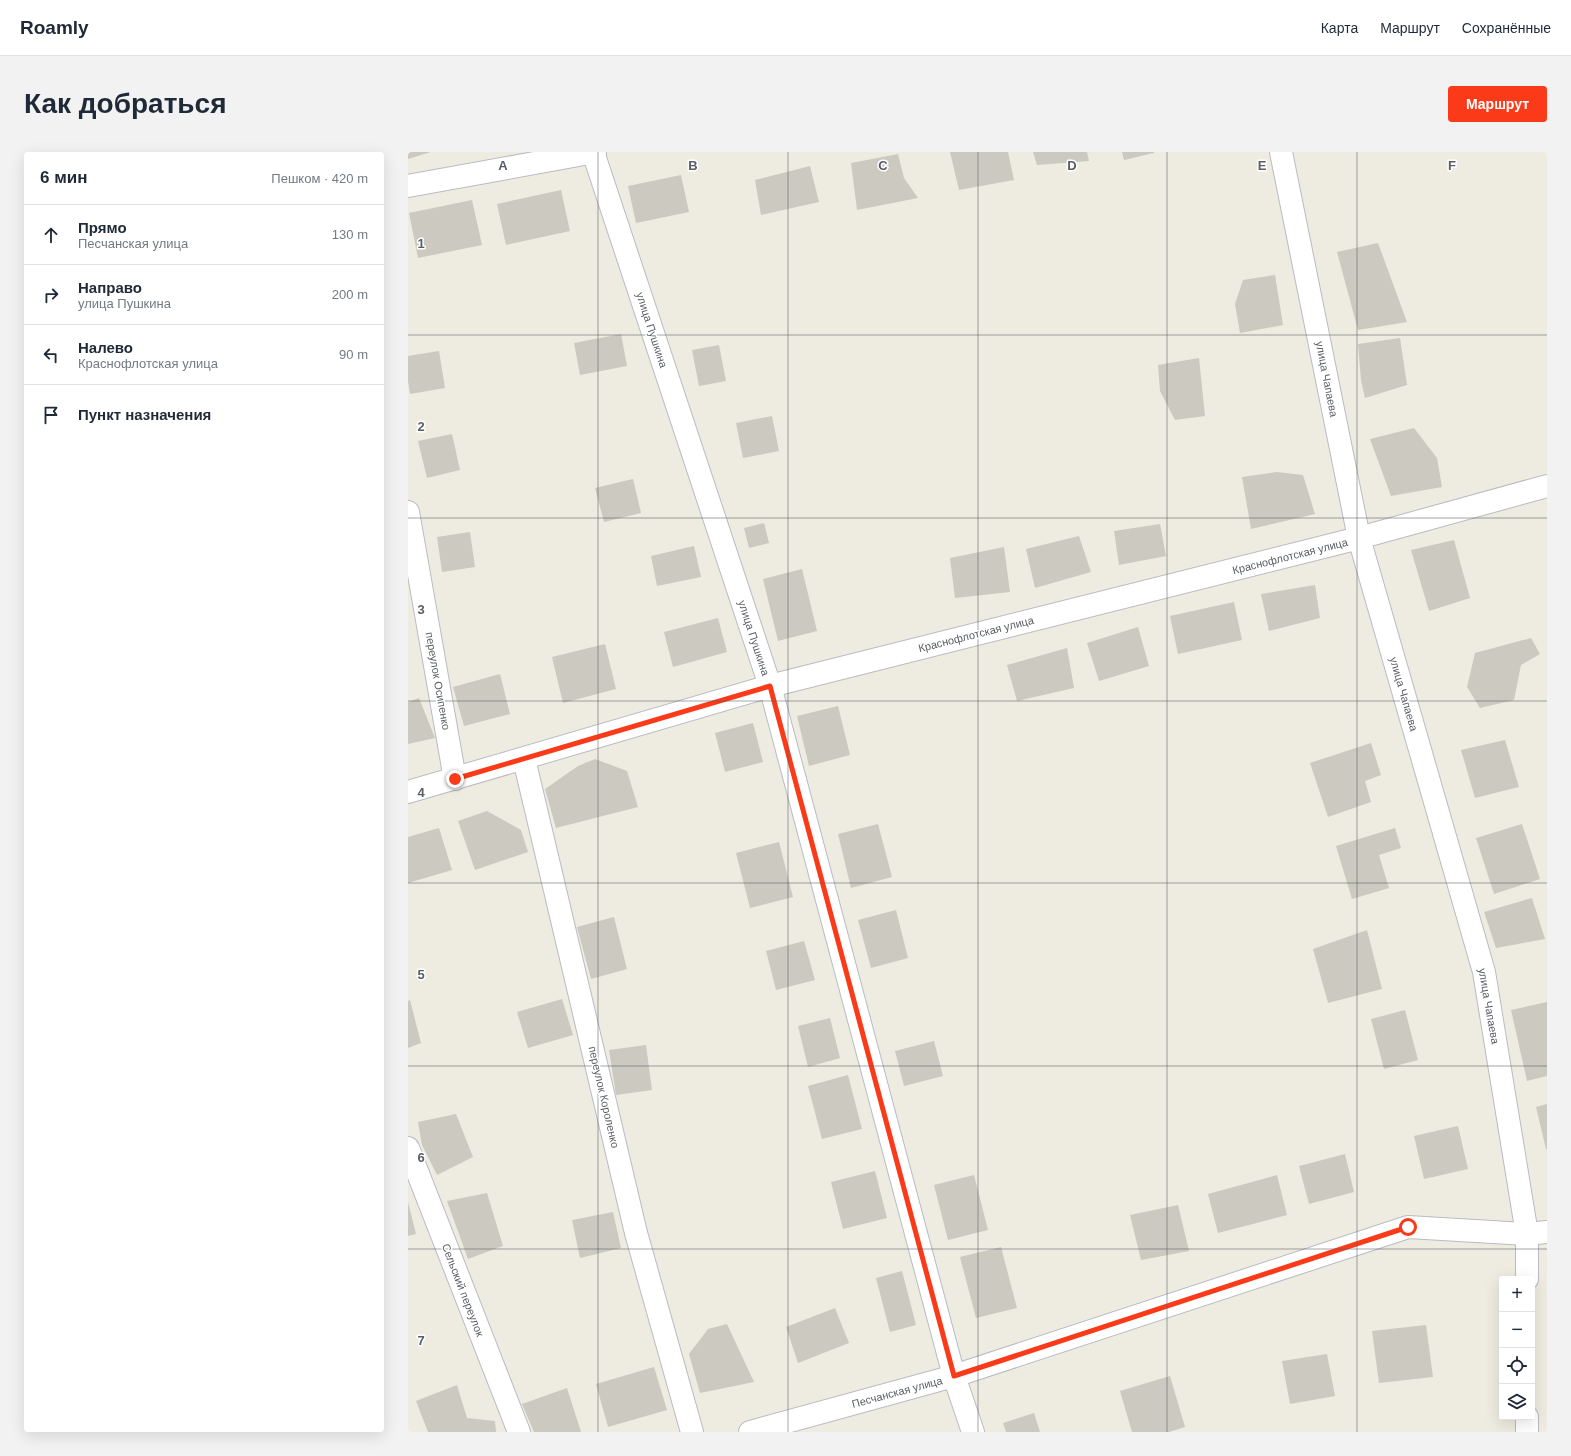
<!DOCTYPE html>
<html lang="ru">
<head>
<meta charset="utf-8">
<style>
	:root { --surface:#fff; --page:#f2f2f3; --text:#1f2937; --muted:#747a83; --line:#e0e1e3; --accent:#fb3a1a }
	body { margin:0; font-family:Helvetica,sans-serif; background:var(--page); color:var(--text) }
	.controls { position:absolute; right:12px; bottom:12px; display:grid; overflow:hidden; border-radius:4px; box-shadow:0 4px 16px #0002 }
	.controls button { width:36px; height:36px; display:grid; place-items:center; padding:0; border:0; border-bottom:1px solid var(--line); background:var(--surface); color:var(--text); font:20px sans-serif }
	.stop { position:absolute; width:12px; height:12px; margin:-9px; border:3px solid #fb3a1a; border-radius:50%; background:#fff }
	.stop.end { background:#fb3a1a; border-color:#fff; box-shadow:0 1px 4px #0008 }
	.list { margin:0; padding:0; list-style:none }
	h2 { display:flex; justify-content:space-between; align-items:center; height:52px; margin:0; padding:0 16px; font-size:17px }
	h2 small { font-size:13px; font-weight:400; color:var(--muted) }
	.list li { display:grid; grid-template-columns:26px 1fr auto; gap:12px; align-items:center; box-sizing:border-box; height:60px; padding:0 16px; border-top:1px solid var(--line) }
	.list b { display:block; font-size:15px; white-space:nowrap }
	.list p { margin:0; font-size:13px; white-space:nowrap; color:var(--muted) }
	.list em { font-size:13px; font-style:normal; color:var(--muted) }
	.icon { flex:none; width:22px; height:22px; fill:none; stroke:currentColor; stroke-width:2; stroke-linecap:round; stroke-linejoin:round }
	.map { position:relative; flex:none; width:1139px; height:1280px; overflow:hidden; border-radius:4px }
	header { display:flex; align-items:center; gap:24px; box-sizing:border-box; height:56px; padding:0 20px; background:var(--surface); border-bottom:1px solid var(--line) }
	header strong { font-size:19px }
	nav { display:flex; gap:22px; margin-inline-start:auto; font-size:14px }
	.intro { display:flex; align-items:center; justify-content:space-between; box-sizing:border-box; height:96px; padding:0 24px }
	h1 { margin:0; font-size:28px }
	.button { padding:10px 18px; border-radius:4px; background:var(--accent); color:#fff; font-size:14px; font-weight:700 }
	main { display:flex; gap:24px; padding:0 24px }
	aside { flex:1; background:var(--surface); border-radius:4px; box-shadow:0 4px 16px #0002 }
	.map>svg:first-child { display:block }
</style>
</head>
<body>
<header>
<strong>Roamly</strong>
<nav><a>Карта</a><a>Маршрут</a><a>Сохранённые</a></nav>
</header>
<div class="intro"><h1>Как добраться</h1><a class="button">Маршрут</a></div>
<main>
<aside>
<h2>6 мин<small>Пешком · 420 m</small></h2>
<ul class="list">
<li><svg class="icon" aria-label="ahead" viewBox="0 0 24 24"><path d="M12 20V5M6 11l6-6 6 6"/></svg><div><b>Прямо</b><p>Песчанская улица</p></div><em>130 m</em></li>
<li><svg class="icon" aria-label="right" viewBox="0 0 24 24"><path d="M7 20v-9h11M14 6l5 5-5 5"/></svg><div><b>Направо</b><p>улица Пушкина</p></div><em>200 m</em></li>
<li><svg class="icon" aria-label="left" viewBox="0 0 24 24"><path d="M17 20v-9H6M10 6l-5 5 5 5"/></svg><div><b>Налево</b><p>Краснофлотская улица</p></div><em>90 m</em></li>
<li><svg class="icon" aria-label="arrive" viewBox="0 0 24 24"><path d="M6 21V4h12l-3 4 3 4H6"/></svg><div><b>Пункт назначения</b></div></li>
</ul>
</aside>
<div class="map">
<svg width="1139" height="1280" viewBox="0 0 1139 1280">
	<rect width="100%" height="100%" fill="#eeece1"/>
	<g fill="#cbc9c0">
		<path d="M0 0H23L0 7Z"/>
		<path d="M542 0H600L606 28 551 38Z"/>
		<path d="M625 0H679L681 9 629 13Z"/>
		<path d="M714 0H746V1L716 8Z"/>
		<path d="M490 2 496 26 510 46 449 58 443 11Z"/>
		<path d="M402 14 411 50 353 63 347 28Z"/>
		<path d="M273 23 281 60 228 71 220 34Z"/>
		<path d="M153 38 162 79 98 93 89 52Z"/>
		<path d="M64 48 74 93 10 106 1 61Z"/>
		<path d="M970 91 999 170 950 178 929 100Z"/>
		<path d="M867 123 875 173 832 181 827 152 835 128Z"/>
		<path d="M213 182 219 214 172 223 166 191Z"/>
		<path d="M992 186 999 233 957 246 953 228 950 192Z"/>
		<path d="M311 193 318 229 291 234 284 198Z"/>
		<path d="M31 199 37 236 2 242 0 229V204Z"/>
		<path d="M791 206 797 264 767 268 752 239 750 213Z"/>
		<path d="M364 264 371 299 335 306 328 271Z"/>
		<path d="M1006 276 1029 306 1034 335 983 344 962 287Z"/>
		<path d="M44 282 52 318 19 326 10 289Z"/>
		<path d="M869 320 895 323 907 362 843 377 834 325Z"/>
		<path d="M225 327 233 361 196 370 187 336Z"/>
		<path d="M356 371 361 391 341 396 336 376Z"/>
		<path d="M752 372 758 404 711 413 706 379Z"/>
		<path d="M62 380 67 415 34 420 29 385Z"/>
		<path d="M671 384 683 420 627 436 618 397Z"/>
		<path d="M1046 388 1062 446 1021 459 1003 398Z"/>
		<path d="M286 394 293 425 249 434 243 404Z"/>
		<path d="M596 395 602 440 547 446 542 406Z"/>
		<path d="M394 417 409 479 370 489 355 427Z"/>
		<path d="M907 433 912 466 861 479 853 442Z"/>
		<path d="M826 450 834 488 770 502 762 464Z"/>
		<path d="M310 466 319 500 265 515 256 480Z"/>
		<path d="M730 475 741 514 691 529 679 491Z"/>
		<path d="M1123 486 1132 502 1113 513 1106 548 1072 556 1059 535 1067 501Z"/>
		<path d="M197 492 208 537 155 551 144 505Z"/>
		<path d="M659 496 666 536 609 549 599 513Z"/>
		<path d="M92 522 102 562 56 574 45 535Z"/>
		<path d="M11 546 27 586 0 592V550Z"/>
		<path d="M430 554 442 603 401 614 389 564Z"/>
		<path d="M345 571 355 610 317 620 307 581Z"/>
		<path d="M1097 588 1111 635 1067 646 1053 598Z"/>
		<path d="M963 591 973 623 957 629 963 650 920 665 902 611Z"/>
		<path d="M187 607 219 619 230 655 148 676 137 637 170 614Z"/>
		<path d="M79 659 113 678 120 700 67 718 50 669Z"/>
		<path d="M470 672 484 725 443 736 430 682Z"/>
		<path d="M1114 672 1132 727 1086 742 1068 686Z"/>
		<path d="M31 676 44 718 0 731V685Z"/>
		<path d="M987 676 993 696 971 703 981 736 944 747 928 694Z"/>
		<path d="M371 690 385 745 342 756 328 701Z"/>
		<path d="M1124 746 1137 787 1088 796 1076 760Z"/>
		<path d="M488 758 500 806 463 816 450 768Z"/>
		<path d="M206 765 219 817 183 827 169 775Z"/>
		<path d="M959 778 974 837 920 851 905 797Z"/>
		<path d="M396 789 407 828 368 838 358 799Z"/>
		<path d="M154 847 165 883 120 896 109 860Z"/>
		<path d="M2 848 13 891 0 896V849Z"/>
		<path d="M1139 850V924L1119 929 1103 858Z"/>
		<path d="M997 858 1010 908 976 917 963 867Z"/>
		<path d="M422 866 432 906 400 915 390 874Z"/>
		<path d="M526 889 535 924 496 934 487 899Z"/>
		<path d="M238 893 244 938 208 943 201 898Z"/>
		<path d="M440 923 454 977 414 987 400 934Z"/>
		<path d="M1139 952V997H1138L1128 955Z"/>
		<path d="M48 962 65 1005 29 1023 14 993 10 970Z"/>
		<path d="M1050 974 1060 1017 1016 1027 1006 984Z"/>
		<path d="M937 1002 946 1040 901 1052 891 1014Z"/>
		<path d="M467 1019 479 1066 435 1077 423 1030Z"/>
		<path d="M566 1023 580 1078 540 1088 526 1033Z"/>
		<path d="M869 1023 879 1063 810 1081 800 1042Z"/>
		<path d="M79 1041 95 1094 60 1107 39 1049Z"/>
		<path d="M0 1050 8 1082 0 1084Z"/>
		<path d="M770 1053 781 1099 733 1108 722 1063Z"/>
		<path d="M205 1060 213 1096 172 1106 164 1068Z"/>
		<path d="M593 1095 609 1156 568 1166 552 1105Z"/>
		<path d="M494 1119 508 1173 482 1180 468 1126Z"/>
		<path d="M427 1156 441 1191 390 1211 378 1175Z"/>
		<path d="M319 1172 346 1230 292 1241 281 1202 300 1177Z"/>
		<path d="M1018 1173 1025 1225 971 1231 964 1179Z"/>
		<path d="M919 1202 927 1244 882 1252 874 1209Z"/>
		<path d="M246 1215 259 1258 200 1275 188 1232Z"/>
		<path d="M762 1224 777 1275 761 1280H724L712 1239Z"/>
		<path d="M49 1233 59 1266 87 1269 88 1280H20L8 1249Z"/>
		<path d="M159 1236 173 1280H126L114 1252Z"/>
		<path d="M626 1261 632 1280H598L595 1271Z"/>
	</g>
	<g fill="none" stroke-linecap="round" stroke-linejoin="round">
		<defs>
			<g id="minor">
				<path d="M185 0 362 534 546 1224 565 1280"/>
				<path d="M873 0 951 386 1076 820 1119 1082V1127"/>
				<path d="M0 34 187 0"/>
				<path d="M0 360 47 627"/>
				<path d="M116 607 228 1081 284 1280"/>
				<path d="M0 640 362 534 951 386 1139 334"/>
				<path d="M0 996 111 1280"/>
				<path d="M1119 1265V1280"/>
				<path d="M342 1280 546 1224 1000 1075 1119 1082 1139 1080"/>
			</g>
		</defs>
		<use href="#minor" stroke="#b9bbc2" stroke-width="24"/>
		<use href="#minor" stroke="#fff" stroke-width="22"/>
	</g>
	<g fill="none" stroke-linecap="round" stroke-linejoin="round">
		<path stroke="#fb3a1a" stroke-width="5" d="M47 627 362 534 546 1224 1000 1075"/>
	</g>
	<path fill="none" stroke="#595d64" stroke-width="1" stroke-opacity="0.55" d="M190 0V1280M380 0V1280M570 0V1280M759 0V1280M949 0V1280M0 183H1139M0 366H1139M0 549H1139M0 731H1139M0 914H1139M0 1097H1139"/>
	<g text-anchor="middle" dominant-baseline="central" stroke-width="3" stroke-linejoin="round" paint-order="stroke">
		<g font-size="11" fill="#595d64" stroke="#fff">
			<text transform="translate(244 178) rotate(72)">улица Пушкина</text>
			<text transform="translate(919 227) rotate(79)">улица Чапаева</text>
			<text transform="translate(882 404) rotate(-14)">Краснофлотская улица</text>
			<text transform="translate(568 482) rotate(-14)">Краснофлотская улица</text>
			<text transform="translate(346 486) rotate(72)">улица Пушкина</text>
			<text transform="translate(30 529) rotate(80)">переулок Осипенко</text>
			<text transform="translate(996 542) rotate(74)">улица Чапаева</text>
			<text transform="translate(1081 854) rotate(80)">улица Чапаева</text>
			<text transform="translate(196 945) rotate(77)">переулок Короленко</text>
			<text transform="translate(55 1138) rotate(69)">Сельский переулок</text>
			<text transform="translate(489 1240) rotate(-15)">Песчанская улица</text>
		</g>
	</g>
	<g font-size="13" text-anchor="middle" font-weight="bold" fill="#595d64" stroke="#fff" stroke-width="3" stroke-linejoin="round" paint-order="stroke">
		<text x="95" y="18">A</text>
		<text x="285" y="18">B</text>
		<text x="475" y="18">C</text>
		<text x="664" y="18">D</text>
		<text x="854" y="18">E</text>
		<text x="1044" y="18">F</text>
		<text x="13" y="96">1</text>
		<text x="13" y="279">2</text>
		<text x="13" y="462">3</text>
		<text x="13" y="645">4</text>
		<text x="13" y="827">5</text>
		<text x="13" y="1010">6</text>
		<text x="13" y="1193">7</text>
	</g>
</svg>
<div class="controls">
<button>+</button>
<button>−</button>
<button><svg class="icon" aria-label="locate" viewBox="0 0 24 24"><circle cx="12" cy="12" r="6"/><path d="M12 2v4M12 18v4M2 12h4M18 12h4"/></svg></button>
<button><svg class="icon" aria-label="layers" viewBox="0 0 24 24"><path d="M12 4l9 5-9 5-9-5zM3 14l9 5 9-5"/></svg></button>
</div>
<div class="stop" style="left:1000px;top:1075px"></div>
<div class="stop end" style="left:47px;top:627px"></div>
</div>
</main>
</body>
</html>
